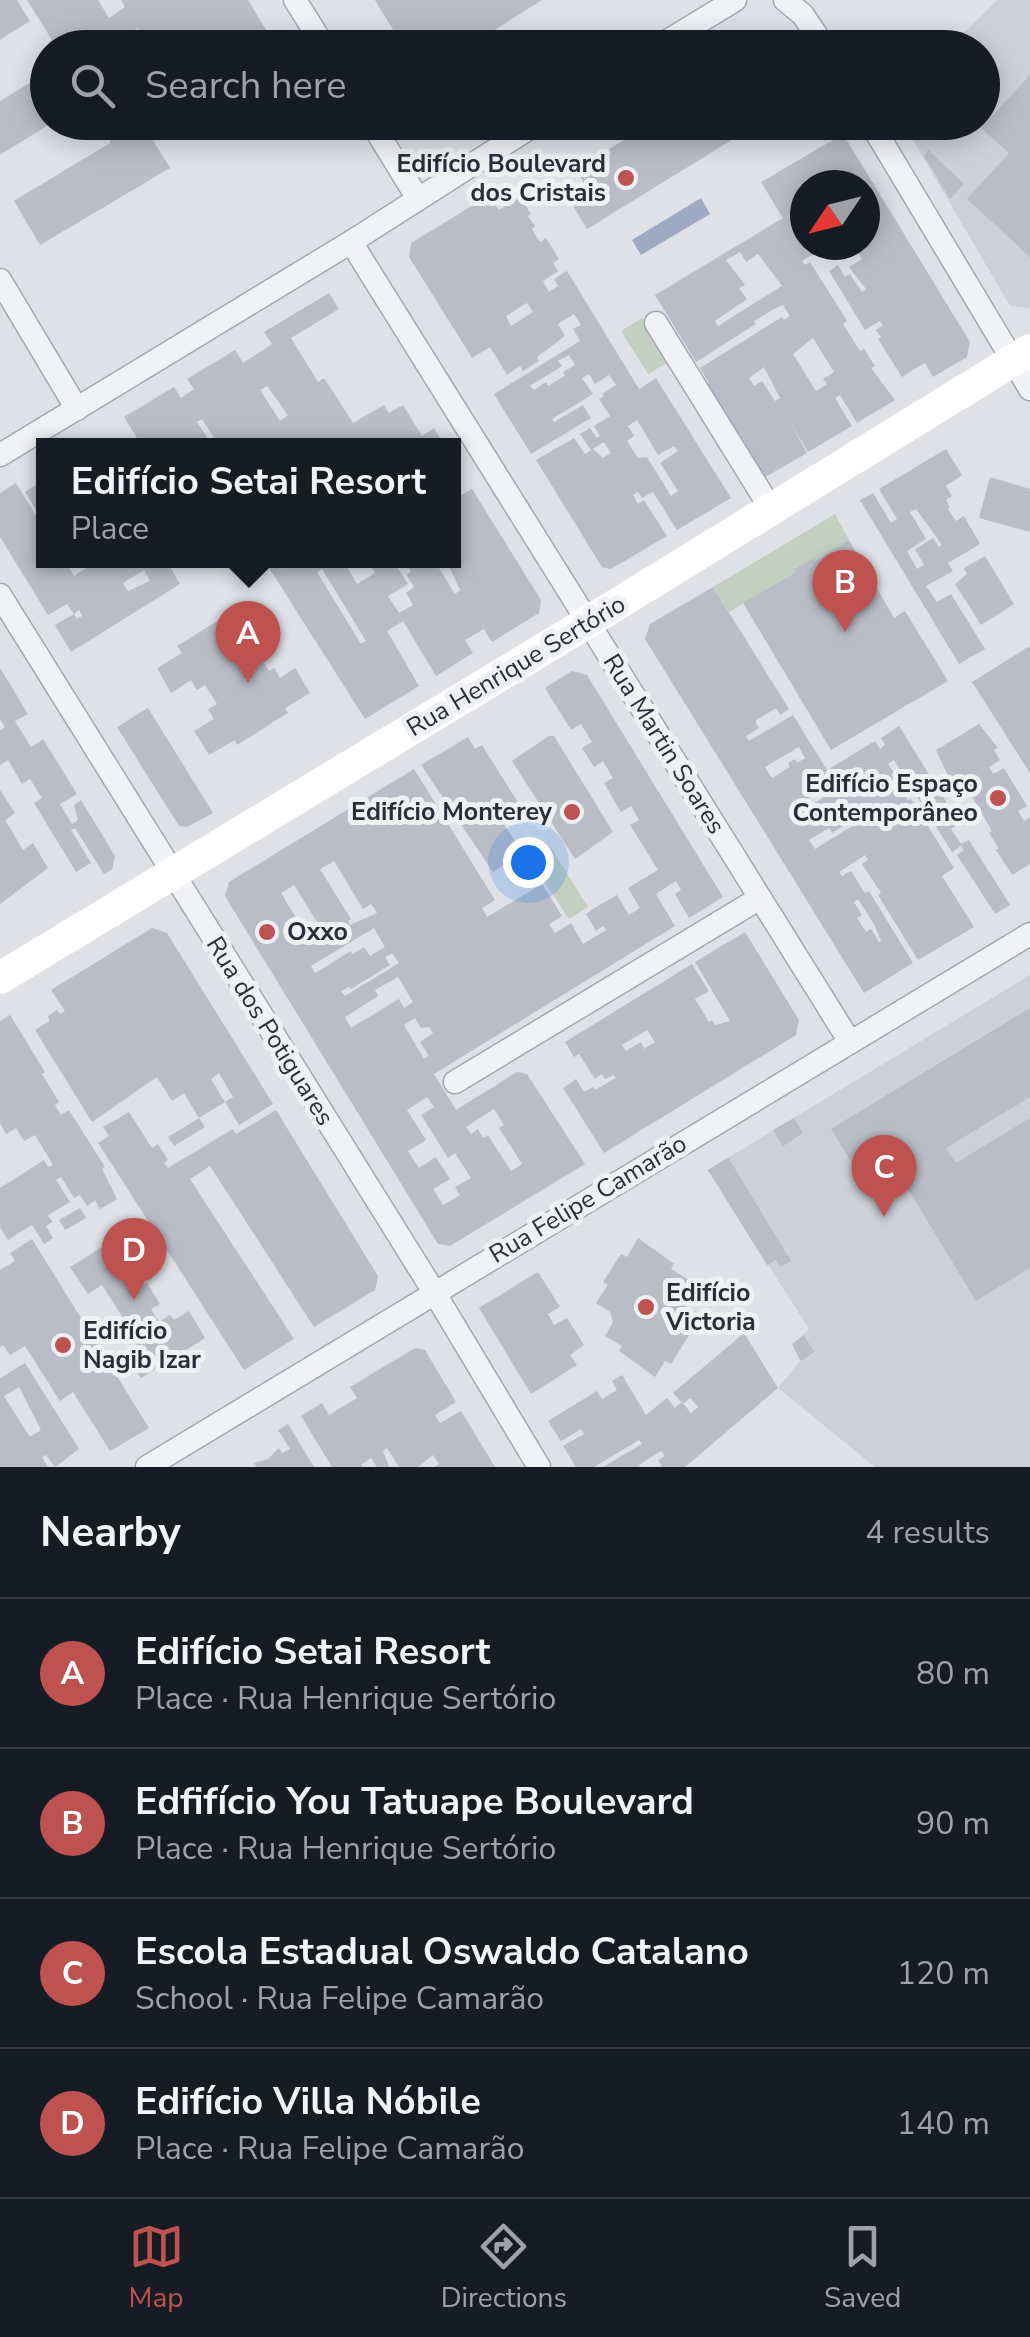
<!DOCTYPE html>
<html lang="en">
<head>
<meta charset="utf-8">
<style>
	:root { --surface:#171b24; --page:#20242c; --text:#f1f3f6; --muted:#9ea1a6; --line:#363941; --accent:#be5251 }
	body { margin:0; font-family:"Nunito Sans",sans-serif; background:var(--page); color:var(--text) }
	.compass { position:absolute; left:790px; top:170px; width:90px; height:90px; border-radius:50%; background:var(--surface); box-shadow:0 5px 25px #0003; rotate:235deg }
	.you { position:absolute; left:528px; top:862px; width:35px; height:35px; margin:-25px; border:8px solid #fff; border-radius:50%; background:#1a73e8; box-shadow:0 0 0 15px #1a73e833 }
	.badge { display:grid; place-items:center; width:65px; height:65px; border-radius:50%; background:var(--accent); color:#fff; font-size:32px; font-weight:700 }
	.pin { position:absolute; translate:-50% -82px; filter:drop-shadow(0 2px 5px #0008) }
	.pin::after { content:''; position:absolute; top:52px; width:35px; height:30px; background:inherit; clip-path:polygon(0 0,100% 0,50% 100%) }
	.popup { position:absolute; left:36px; top:438px; width:425px; height:130px; box-sizing:border-box; display:grid; place-content:center; border-radius:0px; background:var(--surface); filter:drop-shadow(0 2px 8px #0005); font-size:32px; white-space:nowrap; color:var(--muted) }
	.popup b { font-size:38px; color:var(--text) }
	.popup::after { content:''; position:absolute; left:50%; top:100%; margin-left:-20px; border:20px solid transparent; border-top-color:var(--surface) }
	.list { margin:0; padding:0; list-style:none }
	h2 { display:flex; justify-content:space-between; align-items:center; height:130px; margin:0; padding:0 40px; font-size:42px }
	h2 small { font-size:32px; font-weight:400; color:var(--muted) }
	.list li { display:grid; grid-template-columns:65px 1fr auto; gap:30px; align-items:center; box-sizing:border-box; height:150px; padding:0 40px; border-top:2px solid var(--line) }
	.list b { display:block; font-size:38px; white-space:nowrap }
	.list p { margin:0; font-size:32px; white-space:nowrap; color:var(--muted) }
	.list em { font-size:32px; font-style:normal; color:var(--muted) }
	.icon { flex:none; width:55px; height:55px; fill:none; stroke:currentColor; stroke-width:2; stroke-linecap:round; stroke-linejoin:round }
	.map { position:relative; flex:none; width:1030px; height:1467px; overflow:hidden }
	.search { position:absolute; background:var(--surface); box-shadow:0 5px 25px #0003; left:30px; right:30px; top:30px; height:110px; display:flex; align-items:center; gap:25px; box-sizing:border-box; padding:0 35px; border-radius:55px; color:var(--muted); font-size:38px }
	.sheet { height:730px; background:var(--surface) }
	nav { display:flex; justify-content:space-around; align-items:center; box-sizing:border-box; height:140px; border-top:2px solid var(--line); background:var(--surface); font-size:28px; color:var(--muted) }
	nav a { display:grid; justify-items:center; gap:5px }
	nav .on { color:var(--accent) }
	.map>svg:first-child { display:block }
</style>
</head>
<body>
<div class="map">
<svg width="1030" height="1467" viewBox="0 0 1030 1467">
	<rect width="100%" height="100%" fill="#dfe1e7"/>
	<g fill="#cdd0d8">
		<path d="M997 0H1030V308L1010 306 903 123 982 122V48L950 47Z"/>
		<path d="M1030 975V1467H875L778 1388 800 1361 792 1344 809 1329 708 1170Z"/>
	</g>
	<g fill="#c2cfc1">
		<path d="M642 318 670 361 648 374 621 331Z"/>
		<path d="M835 514 849 540 815 561 813 558 795 568 796 572 729 612 713 587Z"/>
		<path d="M550 846 588 907 569 919 530 859Z"/>
	</g>
	<path fill="#9eaac3" d="M701 198 710 214 641 255 632 240Z"/>
	<g fill="#babcc6" fill-rule="evenodd">
		<path d="M0 0H17L30 21 0 40Z"/>
		<path d="M27 0H98L109 18 125 7 121 0H248L277 48H149L138 28 106 48H52L49 42 52 40Z"/>
		<path d="M375 0H542L466 48H404Z"/>
		<path d="M48 72V122H53L0 155V101Z"/>
		<path d="M1030 75V257L967 199 1009 153 981 128Z"/>
		<path d="M127 122 137 123 141 129 145 127 170 168 40 245 14 201 110 143 111 132Z"/>
		<path d="M653 122H761L587 229 566 194 584 183 578 173 611 153 609 149Z"/>
		<path d="M843 134 970 342 967 357 933 377 925 363 902 377 878 339 881 337 876 330 883 325 880 321 865 330 829 271 838 265 845 277 850 274 862 292 866 289 849 267 862 259 853 245H865V185H805V198L792 206 793 211 805 232V245H813L817 252 802 261 805 265 810 262 847 321 843 324 860 351 864 349 875 366 871 368 895 400 857 423 840 395 835 398 852 426 808 452 790 422 807 453 762 479 705 385 709 383 700 368 782 317 784 320 790 316 783 305 774 309 754 321 756 324 696 362 655 295 783 218 761 182ZM740 252 746 262 758 254 782 286 718 326 715 321 747 299 739 288 745 285 726 260ZM813 338 834 372 823 379 827 384 816 391 793 354ZM764 367 780 398 775 401 762 381 754 386 749 378Z"/>
		<path d="M928 150 964 184 950 199 924 156Z"/>
		<path d="M490 195 499 210 520 196 531 214 528 216 535 226 532 229 540 242 546 238 559 259 553 263 558 271 543 281 549 292 558 286 554 279 567 271 639 389 656 378 731 498 677 530 653 492 642 498 638 492 633 495 638 504 644 500 667 536 611 569 602 567 536 460 574 438 585 454 593 449 603 458 611 453 604 442 591 450 580 434 590 428 597 438 600 436 594 426 610 416 599 399 604 396 602 394 616 385 609 375 595 384 589 374 582 378 593 394 552 419 554 422 583 405 591 418 531 454 494 394 580 341 573 329 581 325 574 314 558 324 565 336 537 357 539 361 523 371 520 366 507 375 490 347 472 358 409 257 411 243ZM527 303 533 312 511 326 506 316ZM569 355 575 365 563 372 565 376 548 386 546 382 534 390 530 386 562 366 558 361ZM637 420 658 455 674 446 678 451 660 463 678 491 671 496 647 457 638 458 627 441 634 436 628 426Z"/>
		<path d="M329 293 339 309 291 338 318 382 324 378 353 423 384 405 389 413 403 405 422 436 434 428 445 446H219L202 419 197 422 207 437 194 446H142L124 417 174 387 181 398 194 389 187 379 235 350 243 363 272 344 264 332ZM267 386 288 415 280 421 260 390Z"/>
		<path d="M946 449 962 475 946 486 952 496 946 500 950 508 948 509 956 521 964 516 980 544 948 563 953 571 926 586 937 602 951 594 985 649 959 664 860 500 873 493 891 523 897 519 879 489ZM916 509 942 545 939 547 933 538 915 549 924 565 917 569 907 551 926 539 910 512Z"/>
		<path d="M990 477 1030 489V532L979 518Z"/>
		<path d="M43 480V521L25 492Z"/>
		<path d="M16 483 43 527V560H64L74 576 99 560H166L180 584 71 652 55 625 74 614 77 619 82 616 79 610 74 614 67 604 48 615 0 537V493ZM144 570 150 581 128 591 123 583Z"/>
		<path d="M453 489 457 497 472 489 541 600 539 613 492 642 484 629 465 640 473 653 436 676 403 621 387 631 419 686 365 719 264 560H343L357 584 375 573 367 560H393L408 584 388 596 399 613 413 605 406 593 414 587 406 574 411 572 404 560H417L421 567 434 560 455 594 460 590 446 560H453L454 549 458 546 453 537ZM322 569 366 641 361 644 317 572Z"/>
		<path d="M849 540 894 618 905 611 948 681 831 750 743 603 796 572 794 569 813 558 815 561Z"/>
		<path d="M985 556 1014 604 981 625 955 584 967 574 964 568Z"/>
		<path d="M713 587 789 709 780 715 776 708 755 721 759 728 746 736 749 741 793 715 827 770 875 741 880 749 885 745 881 738 899 726 960 824 951 829 961 844 969 840 1010 905 995 914 957 855 964 850 961 846 952 852 894 760 888 764 894 773 891 774 908 800 911 799 954 868 942 876 974 927 918 960 878 895 881 893 862 864 868 860 865 855 839 872 842 876 851 871 865 893 869 891 913 963 864 993 645 639 650 624ZM799 747 805 758 797 763 795 759 788 763 790 767 772 778 765 767ZM834 782 838 788 803 810 799 804ZM857 818 859 822 815 849 809 840 829 828 832 833ZM858 899 875 926 881 941 879 942 871 929 866 932 857 918 862 915 854 902Z"/>
		<path d="M256 606 271 630 255 640 262 649 257 652 269 671 274 668 280 678 295 668 310 693 285 708 288 713 237 745 235 740 209 755 194 731 214 719 208 709 217 704 205 685 197 690 191 680 171 693 157 668 182 653 177 646 227 615 231 621Z"/>
		<path d="M1030 646V773L972 682Z"/>
		<path d="M0 668 28 714 15 721 31 747 43 739 77 794 60 804 72 824 78 820 74 805 81 800 115 856 112 869 104 874 75 828 71 830 91 863 76 872 34 803 42 798 30 779 22 784 8 760 0 765V730L5 727 0 719Z"/>
		<path d="M572 671 587 675 723 897 689 918 675 894 681 890 676 881 656 894 675 926 434 1074 456 1110 517 1072 527 1074 585 1164 450 1246 438 1244 225 896 229 882 414 769 495 900 482 908 487 917 542 884 562 916 549 924 555 933 571 923 583 944 606 930 603 926 596 931 586 914 593 909 617 895 629 915 640 908 628 888 658 870 630 825 639 820 631 806 621 812 604 783 613 778 603 761 594 767 582 748 592 742 581 724 571 730 545 688ZM334 861 363 909 371 904 377 913 350 925 348 921 351 919 320 869ZM294 885 322 930 327 928 330 934 339 931 321 942 308 922 301 926 281 893ZM374 928 385 947 370 956 364 947 352 954 351 951 315 973 311 966ZM392 953 399 963 345 996 341 991 349 987 351 989 390 965 385 957ZM398 977 413 1002 404 1008 399 999 351 1028 345 1017 378 996 375 990ZM415 1018 421 1028 429 1027 433 1033 420 1042 429 1056 424 1059 404 1025ZM427 1097 434 1107 421 1115 448 1158 455 1153 471 1178 455 1187 460 1195 443 1205 433 1189 450 1179 436 1157 419 1168 408 1151 426 1140 407 1110ZM494 1109 504 1125 499 1128 522 1164 511 1171 488 1135 483 1138 478 1129 471 1134 466 1127Z"/>
		<path d="M148 708 213 813 187 827 179 826 117 727Z"/>
		<path d="M979 724 998 748 994 750 1000 760 989 767 993 774 1004 768 1027 806 1018 811 1024 821 1030 817V864L1012 875 996 850 999 849 989 833 992 831 967 788 962 791 953 776 949 778 936 750Z"/>
		<path d="M549 736H554L613 832 575 859 512 761Z"/>
		<path d="M468 737 475 749 482 745 519 804 508 811 513 819 504 824 536 874 519 885 505 864 493 872 421 765Z"/>
		<path d="M0 790 15 813 5 820 23 850 33 843 48 868 0 904Z"/>
		<path d="M152 928 167 933 273 1104 239 1125 225 1102 233 1097 219 1073 211 1079 225 1102 199 1118 184 1093 172 1101 157 1077 92 1122 35 1030 50 1021 48 1016 57 1010 60 1014 65 1011 51 990Z"/>
		<path d="M745 932 799 1020 796 1035 604 1153 563 1088 576 1079 584 1092 593 1087 595 1090 616 1078 614 1075 605 1079 602 1074 595 1079 579 1054 574 1057 565 1042 692 964 709 991 695 999 709 1022 712 1020 715 1025 730 1021 695 962ZM647 1030 655 1042 644 1049 641 1042 626 1051 622 1045Z"/>
		<path d="M1030 1008V1097L946 1148 956 1163 1030 1118V1268L976 1301 900 1176 871 1194 831 1129Z"/>
		<path d="M10 1015 45 1072 42 1074 59 1102 55 1105 61 1115 69 1110 105 1167 102 1169 117 1199 100 1209 95 1200 87 1206 80 1195 74 1198 61 1177 56 1180 70 1202 48 1215 52 1222 46 1226 53 1238 44 1244 32 1225 8 1240 0 1227V1188L44 1160 48 1167 53 1165 35 1135 24 1141 16 1128 6 1134 0 1123V1021Z"/>
		<path d="M276 1110 378 1276 375 1290 314 1327 210 1166 190 1179 294 1339 244 1370 98 1143 109 1136 103 1127 129 1112 152 1148 158 1144 168 1160 164 1163 168 1168 233 1129 236 1134Z"/>
		<path d="M199 1118 205 1127 174 1146 168 1137Z"/>
		<path d="M794 1118 803 1133 783 1146 773 1130Z"/>
		<path d="M728 1157 791 1261 780 1267 776 1260 767 1265 708 1170Z"/>
		<path d="M80 1208 86 1218 65 1230 59 1220Z"/>
		<path d="M135 1227 151 1254 137 1262 142 1269 133 1275 140 1287 147 1283 160 1304 151 1309 156 1317 159 1322 170 1315 174 1320 189 1311 205 1338 141 1378 125 1352 139 1343 102 1285 88 1294 70 1267Z"/>
		<path d="M638 1238 674 1264 671 1269 689 1280 679 1295 680 1302 696 1312 686 1328 691 1332 671 1364 665 1361 655 1377 619 1351 622 1346 605 1336 613 1322 610 1312 596 1303 608 1285 603 1282 621 1254 627 1257Z"/>
		<path d="M32 1239 149 1428 110 1451 73 1392 60 1401 25 1346 10 1355 3 1345 0 1347V1270L15 1261 10 1253Z"/>
		<path d="M538 1272 560 1307 548 1314 554 1325 567 1318 584 1345 570 1355 577 1365 531 1394 479 1308Z"/>
		<path d="M744 1333 778 1388 685 1467H662L658 1460 665 1456 661 1451 639 1465 640 1467H603L642 1444 639 1440 594 1467H576L563 1446 584 1434 581 1429 561 1441 548 1421 597 1391 602 1399 617 1390 612 1381 622 1375 646 1415 667 1398 675 1408 682 1402 691 1413 698 1407 690 1398 683 1404 673 1393Z"/>
		<path d="M804 1335 814 1352 801 1361 792 1344Z"/>
		<path d="M415 1348 425 1350 456 1402 435 1415 440 1423 461 1411 495 1467H434L439 1464 433 1455 418 1467H399L387 1448 383 1451 389 1467H377L371 1458 361 1465 363 1467H332L301 1416 322 1403 329 1415 344 1406 357 1398 350 1387Z"/>
		<path d="M25 1363 79 1449 55 1467 46 1455 42 1457 48 1467H0V1378ZM19 1387 41 1430 30 1437 4 1396Z"/>
		<path d="M288 1424 314 1467H257L254 1463 268 1459 279 1448 282 1453 290 1449 278 1430Z"/>
	</g>
	<g fill="none" stroke-linecap="round" stroke-linejoin="round">
		<defs>
			<g id="street">
				<path d="M295 0 325 48"/>
				<path d="M785 0 803 15 825 48"/>
				<path d="M656 48 735 0"/>
				<path d="M371 122 418 199"/>
				<path d="M870 122 1030 389"/>
				<path d="M351 242 850 1042"/>
				<path d="M0 280 77 409"/>
				<path d="M656 323 771 509"/>
				<path d="M0 455 351 242 539 122"/>
				<path d="M0 595 434 1292 539 1467"/>
				<path d="M455 1082 760 898"/>
				<path d="M147 1467 1030 934"/>
			</g>
		</defs>
		<use href="#street" stroke="#a5a7b0" stroke-width="25"/>
		<use href="#street" stroke="#f1f2f5" stroke-width="22"/>
		<path stroke="#fff" stroke-width="32" d="M0 978 588 622 1030 350"/>
	</g>
	<g fill="#be5251" stroke="#eef0f4" stroke-width="4">
		<circle cx="626" cy="178" r="10"/>
		<circle cx="998" cy="798" r="10"/>
		<circle cx="572" cy="812" r="10"/>
		<circle cx="267" cy="932" r="10"/>
		<circle cx="646" cy="1307" r="10"/>
		<circle cx="63" cy="1345" r="10"/>
	</g>
	<g text-anchor="middle" dominant-baseline="central" stroke-width="10" stroke-linejoin="round" paint-order="stroke">
		<g font-size="25" font-weight="bold" fill="#2a2d3c" stroke="#eef0f4" text-anchor="end">
			<text x="606" y="164">Edifício Boulevard<tspan x="606" dy="29">dos Cristais</tspan></text>
			<text x="978" y="784">Edifício Espaço<tspan x="978" dy="29">Contemporâneo</tspan></text>
			<text x="552" y="812">Edifício Monterey</text>
			<text x="287" y="932" text-anchor="start">Oxxo</text>
			<text x="666" y="1293" text-anchor="start">Edifício<tspan x="666" dy="29">Victoria</tspan></text>
			<text x="83" y="1331" text-anchor="start">Edifício<tspan x="83" dy="29">Nagib Izar</tspan></text>
		</g>
		<g font-size="25" fill="#2a2d3c" stroke="#eef0f4">
			<text transform="translate(516 666) rotate(-31)">Rua Henrique Sertório</text>
			<text transform="translate(664 744) rotate(58)">Rua Martin Soares</text>
			<text transform="translate(270 1031) rotate(58)">Rua dos Potiguares</text>
			<text transform="translate(588 1199) rotate(-31)">Rua Felipe Camarão</text>
		</g>
	</g>
</svg>
<svg class="compass" viewBox="-18 -18 36 36"><path d="M0-13l5 13h-10z" fill="#e53935"/><path d="M0 13l5-13h-10z" fill="#9ea1a6"/></svg>
<div class="you"></div>
<div class="pin badge" style="left:248px;top:683px">A</div>
<div class="popup"><b>Edifício Setai Resort</b>Place</div>
<div class="pin badge" style="left:845px;top:632px">B</div>
<div class="pin badge" style="left:884px;top:1217px">C</div>
<div class="pin badge" style="left:134px;top:1300px">D</div>
<div class="search"><svg class="icon" aria-label="search" viewBox="0 0 24 24"><circle cx="10" cy="10" r="6"/><path d="M15 15l6 6"/></svg>Search here</div>
</div>
<section class="sheet">
<h2>Nearby<small>4 results</small></h2>
<ul class="list">
<li><span class="badge">A</span><div><b>Edifício Setai Resort</b><p>Place · Rua Henrique Sertório</p></div><em>80 m</em></li>
<li><span class="badge">B</span><div><b>Edfifício You Tatuape Boulevard</b><p>Place · Rua Henrique Sertório</p></div><em>90 m</em></li>
<li><span class="badge">C</span><div><b>Escola Estadual Oswaldo Catalano</b><p>School · Rua Felipe Camarão</p></div><em>120 m</em></li>
<li><span class="badge">D</span><div><b>Edifício Villa Nóbile</b><p>Place · Rua Felipe Camarão</p></div><em>140 m</em></li>
</ul>
</section>
<nav>
<a class="on"><svg class="icon" aria-label="map" viewBox="0 0 24 24"><path d="M3 6l6-2 6 2 6-2v14l-6 2-6-2-6 2zM9 4v14M15 6v14"/></svg>Map</a>
<a><svg class="icon" aria-label="directions" viewBox="0 0 24 24"><path d="M12 3l9 9-9 9-9-9zM9 14v-3h6M13 9l2 2-2 2"/></svg>Directions</a>
<a><svg class="icon" aria-label="saved" viewBox="0 0 24 24"><path d="M7 4h10v16l-5-4-5 4z"/></svg>Saved</a>
</nav>
</body>
</html>
